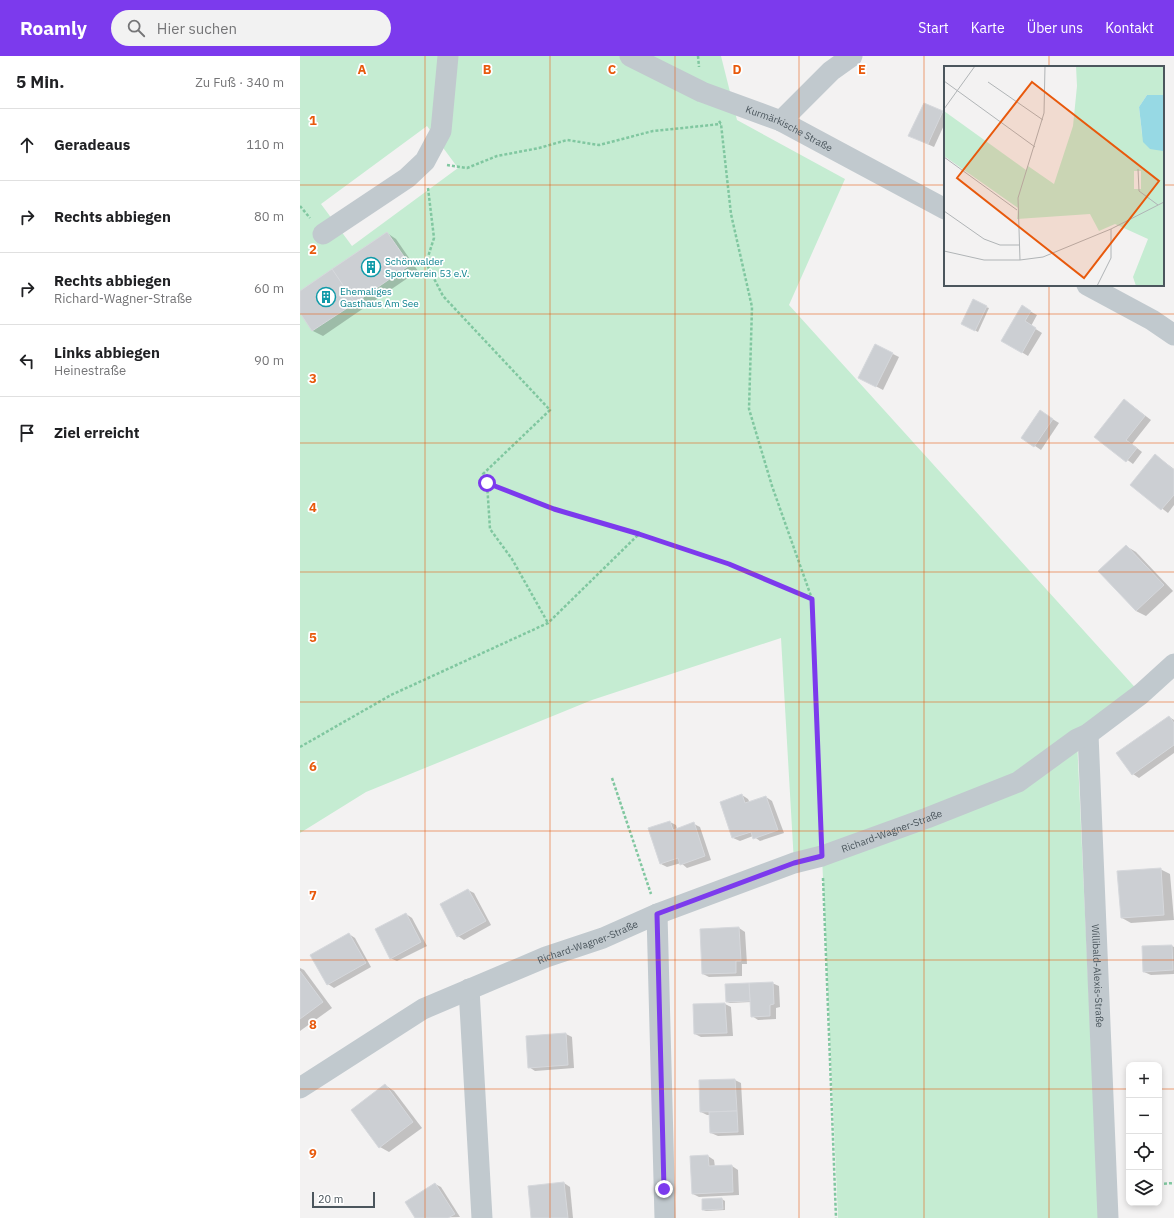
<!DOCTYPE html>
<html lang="de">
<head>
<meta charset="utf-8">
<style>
	:root { --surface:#fff; --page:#f2f2f2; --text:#202124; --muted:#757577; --line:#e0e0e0; --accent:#7c3aed }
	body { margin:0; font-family:"IBM Plex Sans",sans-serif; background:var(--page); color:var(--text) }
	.controls { position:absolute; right:12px; bottom:12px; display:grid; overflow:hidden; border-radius:8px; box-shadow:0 2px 6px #0003 }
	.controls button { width:36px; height:36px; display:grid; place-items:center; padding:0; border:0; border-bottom:1px solid var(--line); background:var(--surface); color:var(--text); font:20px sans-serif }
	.scale { position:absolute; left:12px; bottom:10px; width:63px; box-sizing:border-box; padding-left:4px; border:2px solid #4b565d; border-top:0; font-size:11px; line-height:14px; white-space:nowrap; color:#4b565d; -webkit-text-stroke:3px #fff; paint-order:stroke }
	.stop { position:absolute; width:12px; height:12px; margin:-9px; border:3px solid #7c3aed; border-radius:50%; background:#fff }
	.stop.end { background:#7c3aed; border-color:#fff; box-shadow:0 1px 4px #0008 }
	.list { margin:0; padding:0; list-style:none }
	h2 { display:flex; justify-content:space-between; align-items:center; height:52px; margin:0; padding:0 16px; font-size:17px }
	h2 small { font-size:13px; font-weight:400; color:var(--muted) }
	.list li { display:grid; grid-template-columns:26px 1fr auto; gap:12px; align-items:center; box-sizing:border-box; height:72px; padding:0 16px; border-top:1px solid var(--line) }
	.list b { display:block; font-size:15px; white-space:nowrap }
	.list p { margin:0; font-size:13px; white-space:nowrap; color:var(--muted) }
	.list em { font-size:13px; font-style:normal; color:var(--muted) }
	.icon { flex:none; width:22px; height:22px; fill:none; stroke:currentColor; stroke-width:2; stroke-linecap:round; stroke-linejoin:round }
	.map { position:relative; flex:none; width:874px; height:1162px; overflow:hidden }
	header { display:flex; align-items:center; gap:24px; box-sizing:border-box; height:56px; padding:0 20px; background:var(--accent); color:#fff }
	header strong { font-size:19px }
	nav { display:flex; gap:22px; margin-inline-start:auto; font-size:14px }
	.search { width:280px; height:36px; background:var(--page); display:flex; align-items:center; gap:10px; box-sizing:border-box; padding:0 14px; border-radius:22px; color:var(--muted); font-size:15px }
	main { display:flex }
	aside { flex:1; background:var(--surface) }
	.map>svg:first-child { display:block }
</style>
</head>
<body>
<header>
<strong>Roamly</strong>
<div class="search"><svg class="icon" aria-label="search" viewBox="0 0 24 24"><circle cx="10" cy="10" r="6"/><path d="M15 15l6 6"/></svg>Hier suchen</div>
<nav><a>Start</a><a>Karte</a><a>Über uns</a><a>Kontakt</a></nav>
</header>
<main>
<aside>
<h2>5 Min.<small>Zu Fuß · 340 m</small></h2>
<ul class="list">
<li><svg class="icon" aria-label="ahead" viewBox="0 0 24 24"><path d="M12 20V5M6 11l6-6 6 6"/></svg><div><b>Geradeaus</b></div><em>110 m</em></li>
<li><svg class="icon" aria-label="right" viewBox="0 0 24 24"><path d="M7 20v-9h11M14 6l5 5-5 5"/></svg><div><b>Rechts abbiegen</b></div><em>80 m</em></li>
<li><svg class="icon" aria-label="right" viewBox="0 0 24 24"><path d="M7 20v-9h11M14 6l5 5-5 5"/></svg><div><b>Rechts abbiegen</b><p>Richard-Wagner-Straße</p></div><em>60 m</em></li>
<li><svg class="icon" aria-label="left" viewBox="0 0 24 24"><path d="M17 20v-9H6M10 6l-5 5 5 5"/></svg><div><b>Links abbiegen</b><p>Heinestraße</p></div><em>90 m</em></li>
<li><svg class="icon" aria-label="arrive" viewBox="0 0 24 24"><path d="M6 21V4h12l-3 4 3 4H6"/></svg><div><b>Ziel erreicht</b></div></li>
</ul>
</aside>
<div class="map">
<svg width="874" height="1162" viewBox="0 0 874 1162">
	<rect width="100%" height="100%" fill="#f3f2f2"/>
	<path fill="#c5ecd2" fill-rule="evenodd" d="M0 0H421L437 64 545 123 489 249 841 638 777 683 799 1162H538L522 800 494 807 481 582 292 644 66 736 0 777ZM127 70 158 112 52 190 21 148Z"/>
	<g fill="#0003">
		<path d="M624 48 645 58V67L634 91 616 83Z"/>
		<path d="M87 177 96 183 118 215 23 280 13 275 0 255V236Z"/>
		<path d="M686 251 689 252 678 276 665 269Z"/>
		<path d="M722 251 737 259 731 270 742 277 728 300 703 285Z"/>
		<path d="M575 289 599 301 583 334 566 325Z"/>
		<path d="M830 348 851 364 832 388 842 396 833 408 796 381Z"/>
		<path d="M746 359 759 367 741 394 722 381Z"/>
		<path d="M855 399 874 413V449L868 457 831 429Z"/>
		<path d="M826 490 836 496 873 535 846 560 836 555Z"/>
		<path d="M869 661 874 664V697L839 722 833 718Z"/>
		<path d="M442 739 448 743 450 747 466 741 472 745 484 777 460 785 453 780 440 785 433 782Z"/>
		<path d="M370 766 376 769 377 773 394 768 400 771 411 804 387 812 381 807 367 811 361 808 349 773Z"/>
		<path d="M860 813 870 818 874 864 831 867 822 862Z"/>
		<path d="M168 834 174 837 191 869 164 884 158 880Z"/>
		<path d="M106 858 112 862 127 890 97 905 90 902Z"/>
		<path d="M439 872 445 876 447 908H442V920L409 921 403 918 401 874Z"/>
		<path d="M49 878 55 882 71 911 34 932 28 928Z"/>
		<path d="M872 890 874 891V918L851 919 844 916Z"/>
		<path d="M0 912 4 914 32 952 0 975Z"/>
		<path d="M472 927 479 930 480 951 476 952V963L458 964 452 960 451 946 430 947 427 946 449 928Z"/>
		<path d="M425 948 431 951 433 980 401 981 395 978 394 949Z"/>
		<path d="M266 978 272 981 274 1012 235 1015 229 1011 227 980Z"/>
		<path d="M435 1024 441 1027 444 1079 418 1080 411 1077 410 1059H407L401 1056 400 1025Z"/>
		<path d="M85 1029 94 1035 122 1072 89 1096 80 1091Z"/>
		<path d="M408 1100 414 1104 415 1111 432 1110 438 1114 439 1139 399 1141 393 1138 391 1101Z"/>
		<path d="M264 1127 270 1131 273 1162H232Z"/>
		<path d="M135 1128 141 1131 160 1161 116 1162Z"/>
		<path d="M422 1143 425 1145V1154L406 1155 403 1154Z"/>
	</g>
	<g fill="#cccfd3" stroke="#d6d8dc">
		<path d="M624 47 643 55 628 88 608 80Z"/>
		<path d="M87 176 110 209 55 247 32 213Z"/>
		<path d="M32 213 55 247 12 275 0 257V235Z"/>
		<path d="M673 243 687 250 675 275 661 268Z"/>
		<path d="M722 249 731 255 725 265 736 272 722 297 701 285Z"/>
		<path d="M575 288 593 297 576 331 558 322Z"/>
		<path d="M824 343 845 360 826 384 837 392 826 406 794 381Z"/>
		<path d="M740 354 753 363 734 391 721 382Z"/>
		<path d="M855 398 874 414V439L861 454 830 429Z"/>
		<path d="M826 489 864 529 836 555 798 515Z"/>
		<path d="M869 660 874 667V689L832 719 816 697Z"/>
		<path d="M442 738 445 747 466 740 478 774 453 783 451 776 432 782 420 746Z"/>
		<path d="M370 765 373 774 394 766 405 800 380 809 378 802 360 808 348 772Z"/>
		<path d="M861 812 864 859 821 862 817 815Z"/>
		<path d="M168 833 186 865 157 881 140 848Z"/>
		<path d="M106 857 121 886 90 903 75 873Z"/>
		<path d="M439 871 441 905H436V917L402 918 400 873Z"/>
		<path d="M49 877 66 907 27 929 10 899Z"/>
		<path d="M872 889 873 914 843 916 842 890Z"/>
		<path d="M0 915 23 946 0 963Z"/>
		<path d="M473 926 474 948 470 949V960L451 961 449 927Z"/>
		<path d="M449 927 450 945 426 946 425 928Z"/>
		<path d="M425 947 427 977 394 978 393 948Z"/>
		<path d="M266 977 268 1009 228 1012 226 980Z"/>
		<path d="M435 1023 437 1055 400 1056 399 1024Z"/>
		<path d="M85 1028 113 1066 79 1092 51 1054Z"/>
		<path d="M437 1055 438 1076 410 1077 409 1056Z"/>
		<path d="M408 1099 409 1110 432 1109 433 1136 392 1138 390 1100Z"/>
		<path d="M264 1126 268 1162H231L228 1130Z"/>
		<path d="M135 1127 155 1158 148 1162H115L105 1146Z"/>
		<path d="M422 1142 423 1153 402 1154V1143Z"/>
	</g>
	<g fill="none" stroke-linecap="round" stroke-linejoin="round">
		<g stroke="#80c7a0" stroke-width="2.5" stroke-dasharray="3 2" stroke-linecap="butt">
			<path d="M398 0 399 11"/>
			<path d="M419 65 421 68 431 158 452 251 449 353 472 430 512 543 521 779"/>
			<path d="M147 109 167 112 197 100 239 92 267 84 299 89 353 75 421 68"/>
			<path d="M128 132 134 182 126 207 143 240 250 354 183 418 187 427 190 473 212 503 248 567"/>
			<path d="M0 150 10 162"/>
			<path d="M187 427 254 453 339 478 429 508 511 543"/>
			<path d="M0 691 91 639 248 567 339 478"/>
			<path d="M312 722 351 838"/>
			<path d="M523 822 536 1162"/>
			<path d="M859 1128 874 1127"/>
		</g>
		<g stroke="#c1c9ce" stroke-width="21">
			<path id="s1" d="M330 0 402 36 481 65 645 153"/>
			<path d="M481 65 531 15 552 0"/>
			<path d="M23 178 107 122 125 105 141 75 148 0"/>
			<path d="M787 229 852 264 874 279"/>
			<path id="s2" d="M788 678 808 1162"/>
			<path d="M357 858 365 1162"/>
			<path d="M169 933 182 1162"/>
			<path id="s3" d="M0 1032 123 953 246 901 303 882 357 858 494 807 522 800 627 762 718 726 777 683 788 678 841 638 874 608"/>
		</g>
	</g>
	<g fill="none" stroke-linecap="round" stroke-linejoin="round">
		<path stroke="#7c3aed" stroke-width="5" d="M187 427 254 453 339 478 429 508 512 543 522 800 494 807 357 858 364 1133"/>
	</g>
	<path fill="none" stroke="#e8590c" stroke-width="1" stroke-opacity="0.55" d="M125 0V1162M250 0V1162M375 0V1162M499 0V1162M624 0V1162M749 0V11M0 129H645M863 129H874M749 229V1162M0 258H874M0 387H874M0 516H874M0 646H874M0 775H874M0 904H874M0 1033H829M859 1033H874"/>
	<defs>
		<symbol id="building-ring" viewBox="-11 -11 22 22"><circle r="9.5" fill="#fff" stroke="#0f9aa8" stroke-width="1.5"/><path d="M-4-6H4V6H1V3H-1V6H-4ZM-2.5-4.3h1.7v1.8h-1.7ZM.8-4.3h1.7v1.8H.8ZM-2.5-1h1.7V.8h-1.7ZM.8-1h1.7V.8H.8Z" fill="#0f9aa8"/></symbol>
	</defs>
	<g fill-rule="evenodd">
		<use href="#building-ring" x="60" y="200" width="22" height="22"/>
		<use href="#building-ring" x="15" y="230" width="22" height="22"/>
	</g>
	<g text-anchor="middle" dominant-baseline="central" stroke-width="3.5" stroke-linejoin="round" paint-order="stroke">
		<g font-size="10" fill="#4b565d" stroke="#fff">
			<text stroke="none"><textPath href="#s1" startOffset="175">Kurmärkische Straße</textPath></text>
			<text stroke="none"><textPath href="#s3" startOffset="648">Richard-Wagner-Straße</textPath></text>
			<text stroke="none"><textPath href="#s3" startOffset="324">Richard-Wagner-Straße</textPath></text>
			<text stroke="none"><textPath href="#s2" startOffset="242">Willibald-Alexis-Straße</textPath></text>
		</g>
		<g font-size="10" fill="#0d838f" stroke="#fff" text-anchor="start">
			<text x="85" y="205">Schönwalder<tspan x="85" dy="12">Sportverein 53 e.V.</tspan></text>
			<text x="40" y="235">Ehemaliges<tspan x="40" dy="12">Gasthaus Am See</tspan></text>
		</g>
	</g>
	<g transform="translate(644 10)">
		<rect width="220" height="220" fill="#f3f2f2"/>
		<path d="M132 0H220V29H203L195 41 198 68 220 84V220H192L189 211 204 173 171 158 155 165 146 148 73 153 74 142 0 90V45L82 104 84 100 110 118 129 60 133 20ZM190 105H197V123H190Z" fill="#c5ecd2" fill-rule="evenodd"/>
		<path d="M203 29H220L219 85 206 83 199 76 195 41Z" fill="#97d9e4"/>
		<path fill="none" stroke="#b0b4b6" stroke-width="1" d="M0 15 91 81M44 16 99 54M0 43 31 0M0 91 73 144M194 103 195 125 214 139M0 145 40 173 56 179H75M0 185 40 194H76L99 191 167 163 220 136M76 194 74 132 100 47 101 0M153 220 167 192V163"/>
		<path fill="#e8590c" fill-opacity="0.15" stroke="#e8590c" stroke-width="2" d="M88 16 215 115 140 212 13 112Z"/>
		<rect width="220" height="220" fill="none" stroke="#4b565d" stroke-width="2"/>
	</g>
	<g font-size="13" text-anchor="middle" font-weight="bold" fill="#e8590c" stroke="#fff" stroke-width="3.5" stroke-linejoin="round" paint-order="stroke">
		<text x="62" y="18">A</text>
		<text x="187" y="18">B</text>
		<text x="312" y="18">C</text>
		<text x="437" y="18">D</text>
		<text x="562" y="18">E</text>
		<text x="13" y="69">1</text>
		<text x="13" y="198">2</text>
		<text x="13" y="327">3</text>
		<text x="13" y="456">4</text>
		<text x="13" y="586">5</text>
		<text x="13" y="715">6</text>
		<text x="13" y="844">7</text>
		<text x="13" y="973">8</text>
		<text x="13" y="1102">9</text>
	</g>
</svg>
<div class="controls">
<button>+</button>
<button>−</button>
<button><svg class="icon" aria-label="locate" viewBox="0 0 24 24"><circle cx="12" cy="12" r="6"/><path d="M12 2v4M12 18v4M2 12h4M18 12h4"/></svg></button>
<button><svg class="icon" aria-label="layers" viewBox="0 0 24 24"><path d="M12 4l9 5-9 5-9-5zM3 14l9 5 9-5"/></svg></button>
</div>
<div class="scale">20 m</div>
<div class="stop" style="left:187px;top:427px"></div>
<div class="stop end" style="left:364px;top:1133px"></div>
</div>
</main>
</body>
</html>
